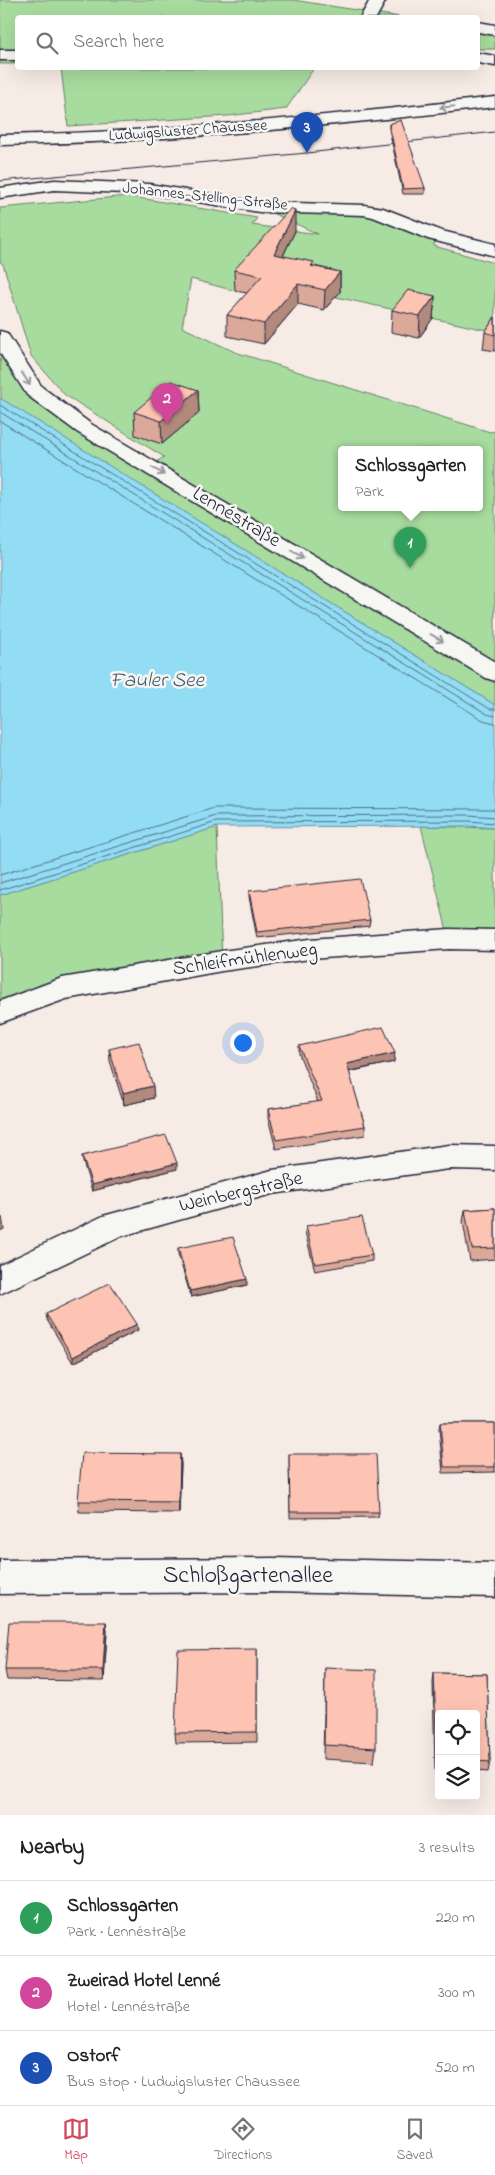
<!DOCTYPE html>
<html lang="en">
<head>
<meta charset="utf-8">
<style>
	:root { --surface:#fff; --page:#f2f2f2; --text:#202124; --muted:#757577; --line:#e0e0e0; --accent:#d1495b }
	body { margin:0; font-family:"Indie Flower",sans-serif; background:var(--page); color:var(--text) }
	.controls { position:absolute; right:15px; bottom:15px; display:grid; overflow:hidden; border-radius:5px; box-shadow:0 5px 20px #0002 }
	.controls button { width:45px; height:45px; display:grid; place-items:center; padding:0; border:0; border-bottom:1px solid var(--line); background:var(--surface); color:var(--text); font:25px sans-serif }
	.you { position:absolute; left:242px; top:1042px; width:18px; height:18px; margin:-12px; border:4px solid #fff; border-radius:50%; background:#1a73e8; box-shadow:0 0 0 8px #1a73e833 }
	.badge { display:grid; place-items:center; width:32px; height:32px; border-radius:50%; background:var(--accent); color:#fff; font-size:16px; font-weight:700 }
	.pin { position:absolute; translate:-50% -41px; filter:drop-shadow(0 1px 2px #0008) }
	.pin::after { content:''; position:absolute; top:26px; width:18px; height:15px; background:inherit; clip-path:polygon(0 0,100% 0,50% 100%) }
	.popup { position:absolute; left:338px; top:446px; width:145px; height:65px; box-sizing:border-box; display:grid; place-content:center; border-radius:5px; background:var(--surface); filter:drop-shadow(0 1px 4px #0005); font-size:16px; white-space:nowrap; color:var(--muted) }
	.popup b { font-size:19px; color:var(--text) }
	.popup::after { content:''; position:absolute; left:50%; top:100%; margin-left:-10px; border:10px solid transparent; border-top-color:var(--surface) }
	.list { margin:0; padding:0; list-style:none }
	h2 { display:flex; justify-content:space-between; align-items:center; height:65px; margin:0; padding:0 20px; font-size:21px }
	h2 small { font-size:16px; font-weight:400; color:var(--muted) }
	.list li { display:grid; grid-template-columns:32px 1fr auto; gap:15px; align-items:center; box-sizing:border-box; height:75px; padding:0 20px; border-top:1px solid var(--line) }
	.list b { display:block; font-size:19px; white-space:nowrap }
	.list p { margin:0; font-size:16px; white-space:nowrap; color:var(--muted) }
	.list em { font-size:16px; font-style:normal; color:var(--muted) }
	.icon { flex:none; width:28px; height:28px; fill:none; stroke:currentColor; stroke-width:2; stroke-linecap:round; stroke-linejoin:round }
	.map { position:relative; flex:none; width:495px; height:1815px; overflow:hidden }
	.search { position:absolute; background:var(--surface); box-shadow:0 5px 20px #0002; left:15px; right:15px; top:15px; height:55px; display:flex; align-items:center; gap:12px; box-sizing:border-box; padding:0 18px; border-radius:5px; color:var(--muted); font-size:19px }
	.sheet { height:290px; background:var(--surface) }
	nav { display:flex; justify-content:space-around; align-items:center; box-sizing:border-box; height:70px; border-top:1px solid var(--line); background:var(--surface); font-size:14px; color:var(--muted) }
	nav a { display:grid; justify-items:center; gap:2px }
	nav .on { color:var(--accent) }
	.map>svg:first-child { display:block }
</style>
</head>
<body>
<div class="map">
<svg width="495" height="1815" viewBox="0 0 495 1815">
	<rect width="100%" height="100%" fill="#f7ece5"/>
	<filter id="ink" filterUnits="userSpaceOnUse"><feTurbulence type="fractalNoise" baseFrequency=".02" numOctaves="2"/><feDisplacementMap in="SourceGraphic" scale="10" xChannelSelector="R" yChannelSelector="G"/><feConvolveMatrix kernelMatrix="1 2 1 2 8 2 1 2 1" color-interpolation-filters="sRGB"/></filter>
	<g filter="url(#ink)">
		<g fill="#a8dc9e" stroke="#657f6c" fill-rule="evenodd">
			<path d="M0 0H293L400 17 18 18 17 64H0Z"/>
			<path d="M478 30 495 33V49H478Z"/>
			<path d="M61 68H314L286 109 228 116 68 126Z"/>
			<path d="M128 196 257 218 252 225 318 234 259 207 340 209 388 217 435 235 434 246 495 263V332L336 297 235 291 191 279 182 327 235 352 490 432 495 431V672L153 464 164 457 65 395 31 356 3 264 0 262V208ZM341 449H479V507H341Z"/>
			<path d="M0 337 34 391 495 673V705L1 399Z"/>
			<path d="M421 826 495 828V940L449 939Z"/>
			<path d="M217 827 222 961 0 1012V895Z"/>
		</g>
		<path fill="#93ddf4" stroke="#6692aa" d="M0 398 495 705V828L469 826 217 827 0 895Z"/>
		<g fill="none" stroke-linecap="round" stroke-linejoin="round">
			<g stroke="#4f6d85" stroke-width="1">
				<path d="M0 405 490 709H495"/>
				<path d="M0 412 487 714 495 716"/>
				<path d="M0 421 483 720 495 723"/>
				<path d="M0 875 214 808 495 809"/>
				<path d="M0 883 216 816 469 815 495 817"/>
				<path d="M0 890 216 822 469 821 495 823"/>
			</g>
			<defs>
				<g id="minor">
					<path d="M370 0H386L376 18H360Z"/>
					<path d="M478 22 495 25V35L478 32Z"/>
					<rect x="0" y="50" width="18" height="10"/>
					<path d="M478 53 495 56V66L478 63Z"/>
					<path d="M495 97V107C330 126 166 142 0 145V135C166 132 330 116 495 97Z"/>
					<path d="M54 180 149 184 259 202 364 205 383 208 442 231 495 244V256L428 239 373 217 364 215 259 212 149 194 54 190 0 198V188Z"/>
					<path d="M0 331 7 333 42 387 91 424 495 662V681L486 678 77 432 27 395 0 353Z"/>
					<path d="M449 929 495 930V950L449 949 310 959 222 971 66 999 0 1023V1001L62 978 222 951 310 939Z"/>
					<path d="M449 1145 495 1146V1170L449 1169 272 1194 122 1236 0 1294V1265L103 1216 272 1170Z"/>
					<path d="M273 1558 495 1563V1597L273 1592 0 1594V1560Z"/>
				</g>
			</defs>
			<use href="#minor" stroke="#22223b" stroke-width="3"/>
			<use href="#minor" fill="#f6f6f2" fill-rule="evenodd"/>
			<path stroke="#22223b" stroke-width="1" d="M0 181 307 153 495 132"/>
		</g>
		<g fill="#daa99a" stroke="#22223b">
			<path d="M389 124 425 188V194H403L389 129Z"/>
			<path d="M295 231 283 256 314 266 340 272V292L324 310 298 304 264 344 227 336V315L247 293 235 291 234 270Z"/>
			<path d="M435 296 433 318 419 338 391 332 392 310Z"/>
			<path d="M495 317V351L483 349 485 332Z"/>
			<path d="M198 390 199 413 162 444 135 435 134 412Z"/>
			<path d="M249 891 370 920 369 926 257 938 249 897Z"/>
			<path d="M299 1046 394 1062 349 1072 365 1126V1135L276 1149 268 1118V1109L318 1102 299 1054Z"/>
			<path d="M109 1049 154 1098 124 1105 110 1061Z"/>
			<path d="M82 1156 177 1169 92 1191 83 1162Z"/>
			<path d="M495 1208V1259L470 1261 463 1222 465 1210Z"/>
			<path d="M306 1226 372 1255V1261L315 1271 305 1232Z"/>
			<path d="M178 1248 247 1285 191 1297 178 1254Z"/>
			<path d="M46 1314 138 1330 73 1363 47 1320Z"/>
			<path d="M440 1423H495V1472L443 1473 439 1429Z"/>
			<path d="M180 1454 181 1465 179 1513 79 1512 78 1501Z"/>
			<path d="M289 1454 379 1512 378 1517 290 1518Z"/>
			<path d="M106 1622 107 1632 104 1681 7 1680 5 1670Z"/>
			<path d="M257 1649V1742L176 1743 175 1733Z"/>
			<path d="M325 1668 376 1748 374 1762 323 1759Z"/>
			<path d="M434 1673 487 1674 490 1762 488 1772 476 1771V1714H439V1770H435L433 1683Z"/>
		</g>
		<g fill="#b1897d" stroke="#22223b">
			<path d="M295 211V231L274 274V254Z"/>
			<path d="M340 272V292L324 310 325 290Z"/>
			<path d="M298 284V304L264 344V324Z"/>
			<path d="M435 296 433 318 419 338 420 316Z"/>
			<path d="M198 390 199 413 162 444 161 421Z"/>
			<path d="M395 1053 394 1062 346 1072 347 1064Z"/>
			<path d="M153 1086 154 1098 124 1105 123 1093Z"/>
			<path d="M177 1163V1169L92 1191V1185Z"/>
			<path d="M2 1217 4 1229 0 1231V1219Z"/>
			<path d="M247 1279V1285L191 1297 190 1291Z"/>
			<path d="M137 1324 138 1330 73 1363V1357Z"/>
			<path d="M180 1454 181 1465 179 1513V1502Z"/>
			<path d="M106 1622 107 1632 104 1681 103 1670Z"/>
		</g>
		<g fill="#fdc4b3" stroke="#22223b">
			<path d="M401 120 425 188 403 189 389 124Z"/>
			<path d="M291 208 295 211 274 254 314 262 311 266 340 272 325 290 298 284 264 324 227 315 262 276 234 270Z"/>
			<path d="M408 290 435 296 420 316 392 310Z"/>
			<path d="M495 317V335L485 332Z"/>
			<path d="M171 381 198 390 161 421 134 412Z"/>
			<path d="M360 879 370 920 257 932 249 891Z"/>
			<path d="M383 1027 395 1053 347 1064 365 1126 276 1140 268 1109 322 1101 299 1046Z"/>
			<path d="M139 1042 153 1086 123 1093 109 1049Z"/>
			<path d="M166 1135 177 1163 92 1185 82 1156Z"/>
			<path d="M495 1208V1248L472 1249 465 1210Z"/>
			<path d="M362 1217 372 1255 315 1264 306 1226Z"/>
			<path d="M233 1237 247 1279 190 1291 178 1248Z"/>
			<path d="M110 1283 137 1324 73 1357 46 1314Z"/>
			<path d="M440 1423H495V1467H444Z"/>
			<path d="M82 1453 180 1454 179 1502 78 1501Z"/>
			<path d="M289 1454H376L379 1512H290Z"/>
			<path d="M9 1622H106L103 1670H5Z"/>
			<path d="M257 1649V1732L175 1733 178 1650Z"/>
			<path d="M325 1668 376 1670V1748L324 1745Z"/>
			<path d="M434 1673 487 1674 490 1762 476 1761V1714H439V1760H437Z"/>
		</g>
		<defs><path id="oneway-shaft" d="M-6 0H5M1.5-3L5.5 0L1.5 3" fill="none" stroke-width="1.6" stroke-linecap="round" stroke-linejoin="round" transform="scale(1.25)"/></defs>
		<g stroke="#9797a0">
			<use href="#oneway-shaft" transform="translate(447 107) rotate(174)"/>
			<use href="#oneway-shaft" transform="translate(26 379) rotate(58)"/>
			<use href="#oneway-shaft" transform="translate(158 471) rotate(31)"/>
			<use href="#oneway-shaft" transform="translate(297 555) rotate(31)"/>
			<use href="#oneway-shaft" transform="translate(437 638) rotate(31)"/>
		</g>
	</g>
	<g text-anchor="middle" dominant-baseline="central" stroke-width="5" stroke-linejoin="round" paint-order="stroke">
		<g font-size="16" fill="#22223b" stroke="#f6f6f2">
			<text transform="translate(188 131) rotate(-4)">Ludwigsluster Chaussee</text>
			<text transform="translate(205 197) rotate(6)">Johannes-Stelling-Straße</text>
		</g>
		<g font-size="20" fill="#22223b" stroke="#f6f6f2">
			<text transform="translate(236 518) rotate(31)">Lennéstraße</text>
			<text transform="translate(245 960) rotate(-8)">Schleifmühlenweg</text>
			<text transform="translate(241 1193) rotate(-13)">Weinbergstraße</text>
		</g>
		<g font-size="21" font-style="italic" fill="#445a72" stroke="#f6f6f2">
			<text x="157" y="681">Fauler See</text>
		</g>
		<g font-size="24" fill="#22223b" stroke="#f6f6f2">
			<text x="248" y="1576">Schloßgartenallee</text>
		</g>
	</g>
</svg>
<div class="controls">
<button><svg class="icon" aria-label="locate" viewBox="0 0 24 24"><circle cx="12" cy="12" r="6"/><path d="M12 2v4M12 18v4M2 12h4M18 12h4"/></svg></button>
<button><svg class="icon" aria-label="layers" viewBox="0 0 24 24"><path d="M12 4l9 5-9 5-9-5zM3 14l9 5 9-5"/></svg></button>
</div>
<div class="you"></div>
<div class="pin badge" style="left:410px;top:568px;background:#2e9e5b">1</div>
<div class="popup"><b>Schlossgarten</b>Park</div>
<div class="pin badge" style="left:167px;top:424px;background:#d1479c">2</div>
<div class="pin badge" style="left:307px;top:153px;background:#1a4fb4">3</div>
<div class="search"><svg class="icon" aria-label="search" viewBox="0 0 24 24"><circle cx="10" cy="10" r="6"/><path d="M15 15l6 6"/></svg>Search here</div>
</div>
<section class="sheet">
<h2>Nearby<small>3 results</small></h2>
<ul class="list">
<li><span class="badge" style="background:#2e9e5b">1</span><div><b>Schlossgarten</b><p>Park · Lennéstraße</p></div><em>220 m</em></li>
<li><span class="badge" style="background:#d1479c">2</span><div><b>Zweirad Hotel Lenné</b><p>Hotel · Lennéstraße</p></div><em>300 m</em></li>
<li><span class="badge" style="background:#1a4fb4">3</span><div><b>Ostorf</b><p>Bus stop · Ludwigsluster Chaussee</p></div><em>520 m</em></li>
</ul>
</section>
<nav>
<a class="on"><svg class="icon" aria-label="map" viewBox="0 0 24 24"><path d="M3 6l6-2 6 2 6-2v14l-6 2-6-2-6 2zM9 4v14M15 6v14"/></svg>Map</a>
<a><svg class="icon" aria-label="directions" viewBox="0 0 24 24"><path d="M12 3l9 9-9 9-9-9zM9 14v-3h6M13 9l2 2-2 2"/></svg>Directions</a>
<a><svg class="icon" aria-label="saved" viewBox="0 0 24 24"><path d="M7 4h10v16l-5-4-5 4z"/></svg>Saved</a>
</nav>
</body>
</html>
